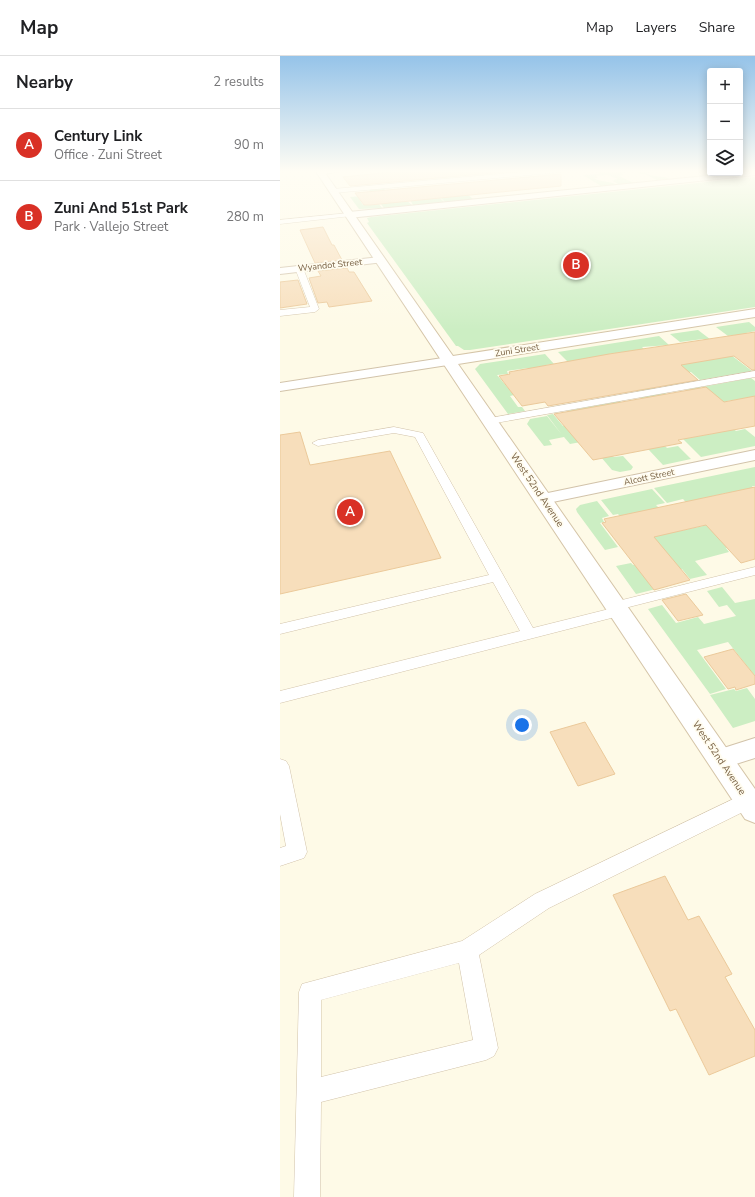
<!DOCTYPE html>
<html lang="en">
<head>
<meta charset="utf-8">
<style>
	:root { --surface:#fff; --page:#f6f6f6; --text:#202124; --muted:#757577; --line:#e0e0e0; --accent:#d93025 }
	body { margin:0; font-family:"Nunito Sans",sans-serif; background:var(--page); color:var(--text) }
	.controls { position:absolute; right:12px; top:12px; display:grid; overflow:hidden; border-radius:4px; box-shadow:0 2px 10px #0003 }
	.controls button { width:36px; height:36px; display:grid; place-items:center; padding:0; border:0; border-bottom:1px solid var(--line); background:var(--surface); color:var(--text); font:20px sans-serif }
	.you { position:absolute; left:242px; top:669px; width:14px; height:14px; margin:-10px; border:3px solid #fff; border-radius:50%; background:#1a73e8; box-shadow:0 0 0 6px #1a73e833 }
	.badge { display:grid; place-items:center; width:26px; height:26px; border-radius:50%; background:var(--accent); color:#fff; font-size:13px; font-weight:700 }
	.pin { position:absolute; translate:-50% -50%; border:2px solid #fff; box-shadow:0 1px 4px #0006 }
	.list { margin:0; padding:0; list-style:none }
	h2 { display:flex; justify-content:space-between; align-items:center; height:52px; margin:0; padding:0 16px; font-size:17px }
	h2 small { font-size:13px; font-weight:400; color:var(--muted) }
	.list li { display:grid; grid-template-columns:26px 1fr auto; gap:12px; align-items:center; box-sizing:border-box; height:72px; padding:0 16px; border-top:1px solid var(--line) }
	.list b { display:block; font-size:15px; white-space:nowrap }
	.list p { margin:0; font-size:13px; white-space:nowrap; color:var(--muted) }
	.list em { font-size:13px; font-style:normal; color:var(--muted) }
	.icon { flex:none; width:22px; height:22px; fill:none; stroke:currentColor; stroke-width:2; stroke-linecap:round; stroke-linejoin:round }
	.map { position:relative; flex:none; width:475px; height:1141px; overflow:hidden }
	header { display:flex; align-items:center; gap:24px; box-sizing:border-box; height:56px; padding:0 20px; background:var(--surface); border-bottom:1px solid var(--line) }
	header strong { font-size:19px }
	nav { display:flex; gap:22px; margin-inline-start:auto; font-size:14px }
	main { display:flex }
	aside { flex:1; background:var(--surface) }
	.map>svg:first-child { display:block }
</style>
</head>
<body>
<header>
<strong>Map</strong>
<nav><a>Map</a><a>Layers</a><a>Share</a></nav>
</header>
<main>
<aside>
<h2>Nearby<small>2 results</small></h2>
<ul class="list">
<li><span class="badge">A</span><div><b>Century Link</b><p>Office · Zuni Street</p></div><em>90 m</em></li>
<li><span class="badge">B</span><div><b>Zuni And 51st Park</b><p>Park · Vallejo Street</p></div><em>280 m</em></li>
</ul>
</aside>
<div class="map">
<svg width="475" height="1141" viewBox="0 0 475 1141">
	<rect width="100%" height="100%" fill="#fefae7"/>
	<g fill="#cceec3">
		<path d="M310 114H364L369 117H366C374 122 382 119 390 123L377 124 365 118H360C354 112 348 116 341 117L344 119 339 120 354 127 338 128 333 125H335L333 124 338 123 327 119 316 120 318 122H314C321 127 329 124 337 129L321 130 303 119 320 118Z"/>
		<path d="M475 121V251L190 294H184L178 290H176L87 167 89 166 87 162 91 161Z"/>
		<path d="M164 130 175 140 188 139 193 143 165 146 160 141 168 140 165 137 166 136 141 137 146 142 159 141 164 146 133 149 130 144 139 143 133 138H125L121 134Z"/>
		<path d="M104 133C111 141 124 141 132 149L104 152 100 147 78 141 83 149 99 148 102 152 79 153 70 141 83 140 91 136 89 134Z"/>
		<path d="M469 266 475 271V275L466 277 475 283 454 279 448 280 436 271Z"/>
		<path d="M418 274 472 315 420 324 411 316 393 319 401 327 386 330 345 296 329 298 374 333 358 335 351 328 298 316 278 296 379 280 389 289 362 291 368 297 437 293 423 283 400 286 390 278Z"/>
		<path d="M265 298 274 308 266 309 268 312 251 314 248 312 227 315 228 318 217 319 234 339 230 340 238 351H242L245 355 228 358 195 313 200 308Z"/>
		<path d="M471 322 475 325V354L461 343 447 345 448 353 422 331Z"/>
		<path d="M420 331 447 354 441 361 456 375 465 373 475 381V390L421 401 361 341 385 337 402 352 390 364 409 382 436 377 423 348 406 334Z"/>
		<path d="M340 345 387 392 398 390 411 403 383 409 355 379 332 400 334 401 343 400 353 411 351 414 340 416 332 414 293 368 297 367 287 355Z"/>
		<path d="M273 358 283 370 287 369 301 386 290 388 284 381 269 384 272 389 264 390 247 368 250 363 267 360 282 379 267 359Z"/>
		<path d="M475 411V430H472L473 432 449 439 446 437 433 440 461 488 446 492 449 496 415 505 427 519 410 523 402 513 386 517 338 458 333 459 321 444 372 433 385 447 376 449 380 453 383 463 395 476 423 470 420 462 403 443 387 447 374 432Z"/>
		<path d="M317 445 329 460 322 462 324 466 320 467 338 491 325 494 297 456 296 453 300 449Z"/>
		<path d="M374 504 384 531 356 538 336 510 351 507 353 509Z"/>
		<path d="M442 531 455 547 475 543V620L448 586 417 594 446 633 430 638 368 553 382 549 396 567 418 561 424 568 456 560 447 549 439 551 427 535Z"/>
		<path d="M467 632 475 643V665L453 672 430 639 454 633 456 635Z"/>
	</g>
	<g fill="#f7debb" stroke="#ebc99a">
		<path d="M131 114H245L70 130 63 121Z"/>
		<path d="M281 118V130L90 149H84L75 137Z"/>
		<path d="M43 171 52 189H54L62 204 35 207 20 174Z"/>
		<path d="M67 212 69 216H74L92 245 49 251 47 246 38 247 29 222 41 220 38 215Z"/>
		<path d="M18 224 27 248 0 252V226Z"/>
		<path d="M475 276V314H472L454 300 401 309 418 324 268 350 265 346 242 350 219 320 230 318 229 316 329 298Z"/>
		<path d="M426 331 444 346 475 340V370L398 384 402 387 313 404 274 358Z"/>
		<path d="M20 376 30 409 110 395 161 502 0 538V379Z"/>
		<path d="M475 431V503L461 507 426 469 374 481 410 524 374 534 322 467 326 466 324 463Z"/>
		<path d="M406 538 423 559 398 565 382 544Z"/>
		<path d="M453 593 475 620V628L456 634 455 631 448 633 424 601Z"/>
		<path d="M305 666 335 718 298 730 270 676Z"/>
		<path d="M385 820 408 864 419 860 452 918 445 921 475 974V1000L429 1019 396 953 390 955 333 839Z"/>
	</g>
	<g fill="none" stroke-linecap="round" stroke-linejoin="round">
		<defs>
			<g id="lane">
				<path d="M263 114H285L282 116 54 137 51 135 54 133Z"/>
				<path d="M69 157 71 158V160L0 168V164Z"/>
				<path d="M16 210H22L23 212 39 253 35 256 0 260V254L30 251 15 212Z"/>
				<path d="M475 315V321L210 368 205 365 210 362Z"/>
				<path d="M114 371 143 377 253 572 329 553 328 550 330 547 475 511V519L345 552 346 555 344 558 339 560 0 647V635L240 575 213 526 0 578V568L209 519 135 381 114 377 38 390 32 387 38 384Z"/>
				<path d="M0 703 6 705 9 710 27 796 24 802 0 810V792L6 790 0 758Z"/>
				<path d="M468 736 475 738V750L269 852 199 899 218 992 214 1000 206 1004 41 1046 40 1141H14L19 936 22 928 182 885 255 838ZM179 907 193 984 41 1021V944Z"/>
			</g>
			<g id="street">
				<path d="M37 114H59C54 118 43 118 37 117Z"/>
				<path d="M475 115V119L69 162 64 159 69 156Z"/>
				<path d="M100 201 105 204 104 206 0 218V212Z"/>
				<path d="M169 301 174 302 176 305 174 308 0 335V327Z"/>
				<path d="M475 394V404L263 448 257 447 254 443 257 439 263 438Z"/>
				<path d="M475 682V702L440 713 431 710 427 703 431 696Z"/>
			</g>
			<path id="secondary" d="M35 114H43L173 300 475 253V261L178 308 475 733V767L465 763Z"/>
		</defs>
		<use href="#lane" stroke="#d2c3aa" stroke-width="1"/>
		<use href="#street" stroke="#d2c3aa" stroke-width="2"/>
		<use href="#secondary" stroke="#d5c5a8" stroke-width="2"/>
		<use href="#lane" fill="#fff" fill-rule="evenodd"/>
		<use href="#street" fill="#fff" fill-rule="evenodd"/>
		<use href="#secondary" fill="#fff" fill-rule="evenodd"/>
	</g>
	<linearGradient id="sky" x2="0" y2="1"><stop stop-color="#95c3e9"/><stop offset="0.42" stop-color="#fffdf4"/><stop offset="1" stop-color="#fffdf4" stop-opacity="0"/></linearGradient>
	<rect width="475" height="274" fill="url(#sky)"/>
	<g text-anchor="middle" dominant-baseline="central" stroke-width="3.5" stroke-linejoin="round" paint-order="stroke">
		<g font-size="9" fill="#7b6447" stroke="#fffcef">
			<text transform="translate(50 209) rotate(-6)">Wyandot Street</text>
			<text transform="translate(237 294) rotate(-9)">Zuni Street</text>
			<text transform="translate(369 421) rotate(-12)">Alcott Street</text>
		</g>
		<g font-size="10" fill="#7b6447" stroke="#fffcef">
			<text transform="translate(257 434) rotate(56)">West 52nd Avenue</text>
			<text transform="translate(439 702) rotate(56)">West 52nd Avenue</text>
		</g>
	</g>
</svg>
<div class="controls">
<button>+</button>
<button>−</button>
<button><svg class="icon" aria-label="layers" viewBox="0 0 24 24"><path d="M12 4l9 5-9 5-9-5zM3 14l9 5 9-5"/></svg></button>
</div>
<div class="you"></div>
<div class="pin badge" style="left:70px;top:456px">A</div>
<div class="pin badge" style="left:296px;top:209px">B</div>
</div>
</main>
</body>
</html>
